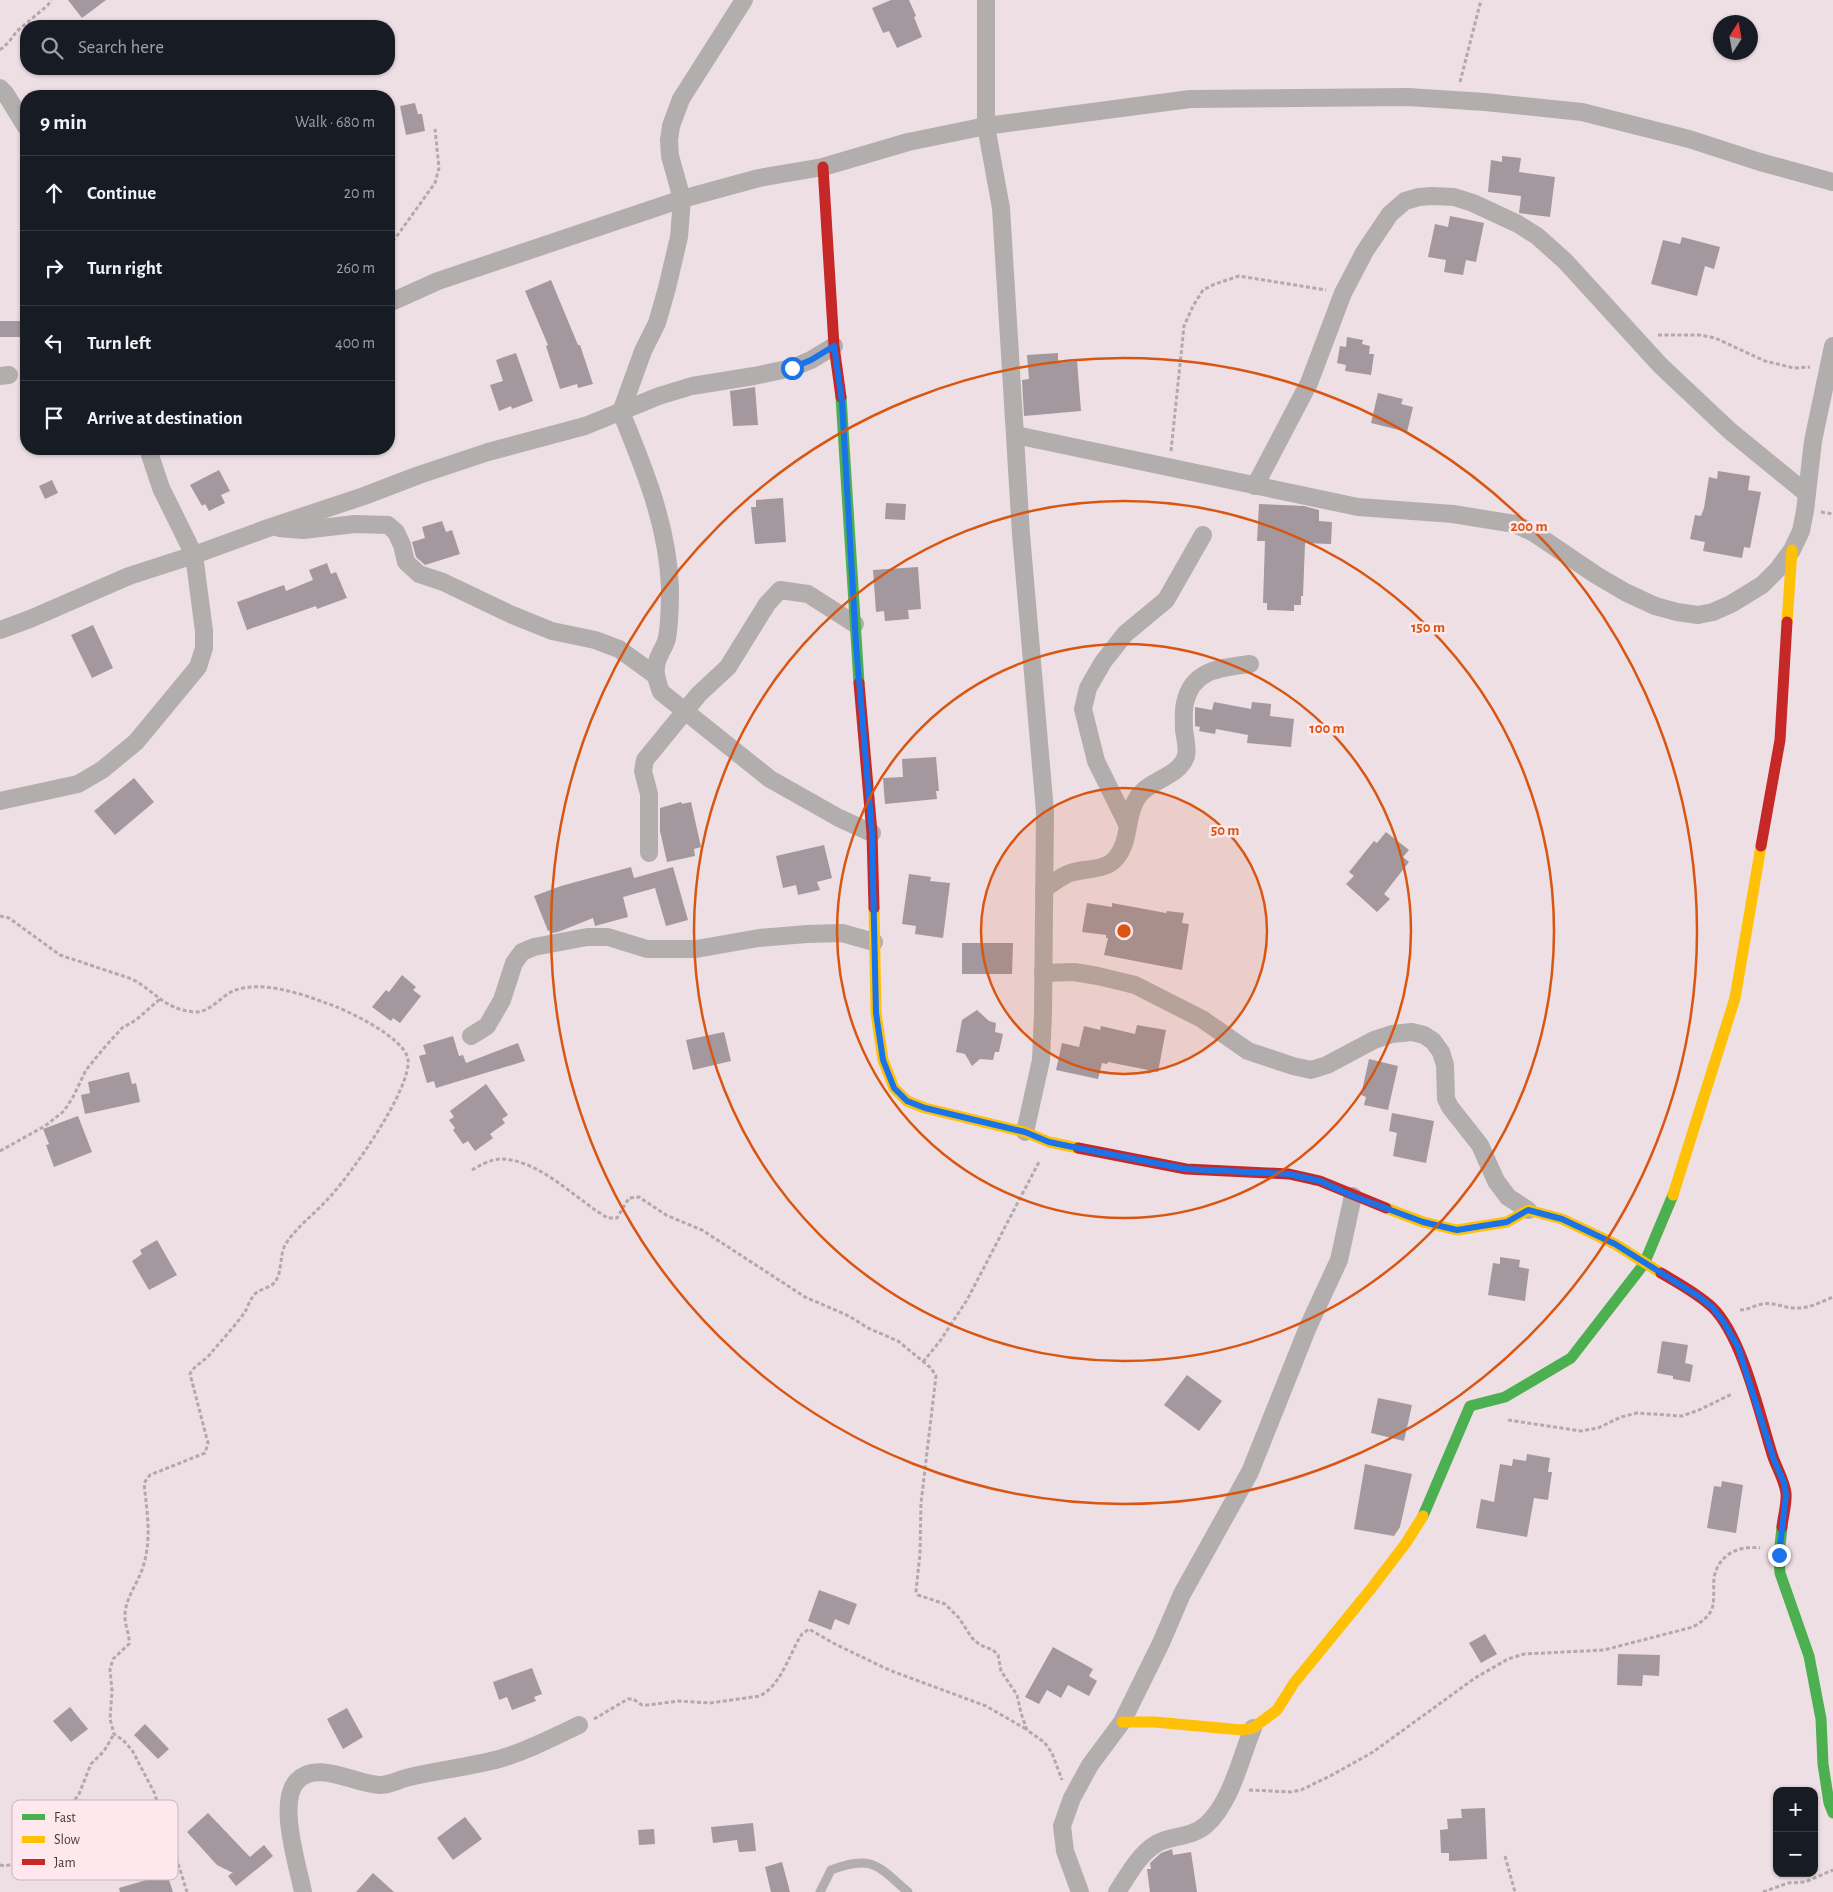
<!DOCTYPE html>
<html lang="en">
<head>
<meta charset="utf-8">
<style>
	:root { --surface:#171b24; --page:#20242c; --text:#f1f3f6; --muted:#9ea1a6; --line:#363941 }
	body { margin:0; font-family:"Alegreya Sans",sans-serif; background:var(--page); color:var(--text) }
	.controls { position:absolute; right:15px; bottom:15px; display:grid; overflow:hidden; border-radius:10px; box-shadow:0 1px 4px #0004 }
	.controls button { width:45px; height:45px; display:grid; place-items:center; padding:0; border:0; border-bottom:1px solid var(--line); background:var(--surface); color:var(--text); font:25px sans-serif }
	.compass { position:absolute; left:1713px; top:15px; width:45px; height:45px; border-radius:50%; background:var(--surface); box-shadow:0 1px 4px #0004; rotate:11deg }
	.stop { position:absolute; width:15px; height:15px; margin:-11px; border:4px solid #1a73e8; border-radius:50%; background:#fff }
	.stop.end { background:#1a73e8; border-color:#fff; box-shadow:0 1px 5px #0008 }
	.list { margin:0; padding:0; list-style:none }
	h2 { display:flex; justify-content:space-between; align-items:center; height:65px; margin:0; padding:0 20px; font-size:21px }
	h2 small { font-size:16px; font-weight:400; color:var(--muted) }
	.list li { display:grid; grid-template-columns:32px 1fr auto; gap:15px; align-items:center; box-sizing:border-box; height:75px; padding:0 20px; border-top:1px solid var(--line) }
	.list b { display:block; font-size:19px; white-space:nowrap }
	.list em { font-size:16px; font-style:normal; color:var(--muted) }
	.icon { flex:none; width:28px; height:28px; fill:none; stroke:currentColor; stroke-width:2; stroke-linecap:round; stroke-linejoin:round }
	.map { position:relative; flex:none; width:1833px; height:1892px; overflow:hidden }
	.search { position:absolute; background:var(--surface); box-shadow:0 1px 4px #0004; left:20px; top:20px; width:375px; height:55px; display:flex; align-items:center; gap:12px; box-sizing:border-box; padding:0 18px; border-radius:20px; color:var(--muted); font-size:19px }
	.panel { position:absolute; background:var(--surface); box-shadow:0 1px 4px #0004; left:20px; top:90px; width:375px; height:365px; border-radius:20px }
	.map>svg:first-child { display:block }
</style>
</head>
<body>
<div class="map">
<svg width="1833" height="1892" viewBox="0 0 1833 1892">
	<rect width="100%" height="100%" fill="#eedfe4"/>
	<g fill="#a2989d">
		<path d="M68 0H106L82 18Z"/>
		<path d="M891 0H909L916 16 914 17 922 37 897 48 889 31 883 33 872 8Z"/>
		<path d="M415 103 418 114H422L425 131 406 135 400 106Z"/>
		<path d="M1502 156 1521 158 1519 172 1555 177 1550 217 1519 213 1521 196 1488 192 1491 160 1502 162Z"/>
		<path d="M1450 216 1484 223 1476 262 1466 260 1463 275 1444 272 1446 260 1428 257 1435 224 1448 227Z"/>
		<path d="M1682 237 1720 247 1714 269 1705 266 1697 296 1651 284 1663 240 1680 244Z"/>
		<path d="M551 280 578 345H580L593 384 578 388 577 384 560 389 546 346 548 345 525 291Z"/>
		<rect x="0" y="321" width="26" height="16"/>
		<path d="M1347 337 1363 340 1362 344 1370 346 1369 354H1374L1371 375 1345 371 1346 365 1337 363 1340 346 1346 347Z"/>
		<path d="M516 353 533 401 512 409 511 406 499 411 490 385 503 381 496 360Z"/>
		<path d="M1058 353V363L1077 361 1081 411 1024 416 1022 380 1029 379 1027 355Z"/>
		<path d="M755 387 758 425 733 426 730 391Z"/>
		<path d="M1378 393 1403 399 1401 404 1413 407 1407 432 1371 423Z"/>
		<path d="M219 470 230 491 221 495 225 503 209 511 205 504 202 506 190 485Z"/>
		<path d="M1718 471 1750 476 1748 490 1761 492 1750 548 1744 547 1742 558 1703 551 1705 542 1690 539 1695 515 1701 516 1704 508 1709 477 1717 479Z"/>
		<path d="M52 480 58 493 45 499 39 486Z"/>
		<path d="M783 498 786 542 755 544 751 507H756V500Z"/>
		<path d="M886 503 906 504 905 520 885 519Z"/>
		<path d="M1259 504 1304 506 1319 510V521L1332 522 1331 544 1305 543 1303 596H1301V605H1294V611L1267 610V603H1263L1265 541H1257Z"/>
		<path d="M442 521 446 532 452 530 460 554 425 565 416 557 412 542 425 538 422 527Z"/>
		<path d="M327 563 331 574 336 572 347 598 317 609 316 606 247 630 237 602 284 585 286 591 313 580 309 570Z"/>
		<path d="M918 567 921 609 908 610 909 619 885 621 884 611 876 612 873 570Z"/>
		<path d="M93 625 113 668 92 678 71 635Z"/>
		<path d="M1214 702 1251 709 1252 702 1271 704 1270 716 1294 719 1291 747 1247 743 1248 735 1216 729 1215 734 1199 731 1200 727 1195 726V707L1212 710Z"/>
		<path d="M936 757 939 791H936L937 799 885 804 883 778 903 777 902 759Z"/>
		<path d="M134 778 154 802 115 835 94 811Z"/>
		<path d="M681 802 682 804 691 802 701 847 694 849 695 856 667 862 660 831V808Z"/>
		<path d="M1386 832 1409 850 1403 857 1409 862 1384 894 1390 899 1377 912 1346 884 1354 876 1349 872 1374 841 1377 843Z"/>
		<path d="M824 845 832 878 817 882 820 890 798 895 796 885 783 888 776 856Z"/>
		<path d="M631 867 634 878 673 867 688 920 666 926 655 888 623 897 628 917 595 926 593 918 558 932 552 933 551 930 548 931 534 896 561 886Z"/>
		<path d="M909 874 931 877 930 881 950 883 943 938 915 934 916 926 902 924Z"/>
		<path d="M1087 903 1112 907V903L1166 913 1167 911 1184 913 1182 923 1189 924 1182 970 1104 955 1108 938H1106V935L1082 932Z"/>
		<path d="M962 943H1013L1012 974H962Z"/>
		<path d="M402 975 416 987 413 990 421 996 400 1023 393 1018 391 1021 372 1007 386 990 389 992Z"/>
		<path d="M977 1010 989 1021 996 1023 995 1032 1003 1034 999 1052H995L993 1060 980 1059 972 1066 965 1054 956 1052 962 1020Z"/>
		<path d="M1137 1025 1166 1030 1158 1072 1108 1062 1107 1064 1102 1063 1098 1079 1056 1070 1062 1043 1079 1047 1084 1026 1100 1030 1101 1026 1135 1034Z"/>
		<path d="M724 1032 731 1061 693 1070 686 1040Z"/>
		<path d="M453 1036 459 1056 463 1055 466 1063 518 1043 525 1061 436 1088 434 1081 427 1083 419 1056 426 1054 423 1045Z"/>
		<path d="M1369 1059 1398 1066 1388 1110 1364 1105 1366 1097 1361 1095Z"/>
		<path d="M129 1072 132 1084 136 1083 140 1102 85 1114 81 1095 90 1093 88 1082Z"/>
		<path d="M486 1084 508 1115 502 1119 505 1123 490 1134 493 1138 475 1151 468 1141 463 1144 453 1130 455 1128 449 1120 454 1117 450 1111Z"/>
		<path d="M1392 1113 1434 1121 1426 1163 1393 1156 1397 1133 1389 1131Z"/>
		<path d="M78 1116 92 1152 54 1167 46 1145 49 1144 43 1129Z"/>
		<path d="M157 1240 177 1275 149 1290 132 1261 142 1254 140 1250Z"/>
		<path d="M1500 1257 1520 1260 1519 1267 1529 1269 1525 1301 1488 1295 1493 1263 1500 1264Z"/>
		<path d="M1662 1341 1688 1345 1685 1363 1693 1365 1690 1382 1673 1379V1376L1657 1373Z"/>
		<path d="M1187 1375 1222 1401 1199 1431 1164 1405Z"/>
		<path d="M1378 1398 1412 1405 1404 1441 1371 1433Z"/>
		<path d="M1527 1454 1550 1458 1548 1472H1552L1548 1500 1534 1498 1527 1537 1476 1528 1481 1499 1494 1502 1500 1464 1512 1466 1513 1459 1526 1461Z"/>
		<path d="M1365 1464 1412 1474 1400 1527 1394 1536 1354 1529Z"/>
		<path d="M1722 1481 1743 1485 1736 1533 1707 1528 1714 1486 1721 1487Z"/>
		<path d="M819 1590 857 1604 849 1625 835 1619 831 1630 808 1621Z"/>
		<path d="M1485 1634 1497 1654 1481 1663 1469 1643Z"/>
		<path d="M1053 1647 1093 1669 1089 1676 1097 1681 1089 1696 1068 1685 1061 1698 1047 1690 1039 1704 1025 1697Z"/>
		<path d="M1618 1654 1660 1655 1659 1676 1643 1675 1642 1686 1617 1685Z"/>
		<path d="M532 1668 542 1694 534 1697 536 1701 512 1710 507 1697 499 1700 493 1682Z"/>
		<path d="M70 1707 88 1729 71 1742 53 1721Z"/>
		<path d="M347 1708 363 1737 343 1749 327 1719Z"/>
		<path d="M145 1724 169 1749 158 1759 134 1735Z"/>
		<path d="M1485 1808 1487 1859 1449 1861V1853H1441L1440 1830 1448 1829 1447 1819 1462 1818 1461 1809Z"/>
		<path d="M208 1813 250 1857 264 1845 273 1856 236 1886 228 1876 233 1872H231L217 1865 187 1832Z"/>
		<path d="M465 1817 482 1839 453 1860 437 1838Z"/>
		<path d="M753 1823 756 1851 739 1852 737 1840 713 1843 711 1827Z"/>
		<path d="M654 1829 655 1844 639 1845 638 1830Z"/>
		<path d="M1172 1849 1173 1855 1191 1852 1197 1892H1150L1147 1869H1151L1150 1863 1161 1853Z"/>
		<path d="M782 1862 790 1892H771L765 1867Z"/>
		<path d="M373 1873 394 1892H356Z"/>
		<path d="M167 1874 173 1892H120L119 1888Z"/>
	</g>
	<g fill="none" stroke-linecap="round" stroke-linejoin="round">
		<g stroke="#b0aaab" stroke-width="3" stroke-dasharray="4 2.5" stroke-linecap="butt">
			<path d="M0 50 9 42 17 31 48 5 51 0"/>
			<path d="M1460 82 1481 0"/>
			<path d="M389 247 435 183 439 168 435 129"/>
			<path d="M1658 335H1699L1715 338 1765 361 1794 368 1810 367"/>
			<path d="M1171 451 1184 326 1193 306 1203 290 1215 284 1239 276 1326 290"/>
			<path d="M1821 512 1833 514"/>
			<path d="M0 916 9 918 60 955 132 979C156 992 164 1009 194 1012 210 1013 220 997 233 991 261 980 299 993 326 1003 345 1009 404 1037 408 1059 412 1089 348 1179 326 1201 313 1215 298 1226 287 1242 278 1253 284 1274 273 1284 268 1288 261 1289 256 1293 251 1297 248 1306 245 1312 235 1326 222 1340 211 1353 205 1361 194 1365 190 1374L208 1443 205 1453 150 1475 144 1483C147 1513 152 1538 143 1567 138 1583 126 1597 125 1614 124 1624 130 1634 129 1644L113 1659 110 1669 112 1691 110 1719 114 1734 123 1740 132 1750 155 1794 164 1831 177 1860 187 1892"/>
			<path d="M0 1151 45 1126 64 1111 73 1097 86 1070 104 1048 122 1028 136 1020 160 999"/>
			<path d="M472 1170C480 1165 492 1159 501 1159 541 1160 576 1200 608 1218H617L629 1198 639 1197 666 1215 702 1230 805 1297 849 1316 868 1328 898 1341 931 1368 936 1376 921 1503 920 1554 916 1591 918 1595 945 1604 959 1618 972 1638 980 1645 993 1650 998 1655 1001 1671 1017 1695 1021 1713 1027 1730 1044 1742 1052 1753 1062 1780"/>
			<path d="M1740 1310C1748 1310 1755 1305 1763 1304 1774 1302 1784 1308 1795 1308 1808 1309 1821 1302 1833 1297"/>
			<path d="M923 1362 940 1341 967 1300 1040 1160"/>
			<path d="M1508 1420 1581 1431 1598 1428 1621 1417 1637 1413 1682 1416 1699 1410 1732 1394"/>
			<path d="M594 1719 628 1699H633L642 1705H648L678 1701 710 1703 760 1696C782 1684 789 1654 802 1634L809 1629 835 1644 889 1670 986 1706 1026 1729"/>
			<path d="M1249 1790 1291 1792 1301 1790 1332 1775 1373 1752 1475 1678 1508 1659 1524 1654 1604 1650 1693 1627C1701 1622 1708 1618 1712 1609 1715 1599 1713 1588 1714 1578 1718 1555 1738 1545 1760 1548"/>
			<path d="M1505 1856 1515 1892"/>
			<path d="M0 1865 5 1866 16 1863 24 1855 40 1846 48 1837 79 1794 91 1764 104 1751 114 1734"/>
			<path d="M1763 1892 1788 1883 1805 1882 1833 1870"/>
		</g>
		<path stroke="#b3aeae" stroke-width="9" d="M820 1892 831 1870C872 1854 878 1866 908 1892"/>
		<g stroke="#b3aeae" stroke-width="18">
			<path d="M744 0 681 99 671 126 669 140 670 156 682 199 679 237 667 288 657 323 643 351 621 412C644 468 668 526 670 588 670 605 670 622 667 638 666 643 663 648 661 652 653 667 655 676 661 692L770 779 839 818 872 833"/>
			<path d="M986 0V126L1001 208 1021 534 1045 812 1043 1013 1041 1060 1025 1132"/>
			<path d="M0 88 5 93 26 127"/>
			<path d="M389 303 438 281 682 199 759 178 823 167 908 142 986 126 1190 99 1408 97 1485 102 1582 112 1689 139 1760 162 1833 182"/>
			<path d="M0 376 9 375"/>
			<path d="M1016 435 1358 507 1453 514 1515 524 1534 533 1596 575 1625 592 1655 606 1677 612 1698 615 1713 612 1731 604 1762 585 1778 569 1792 550 1801 531 1805 511 1813 441 1833 346"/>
			<path d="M1255 486 1309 383 1343 293 1365 251 1390 214 1405 201 1419 197 1432 196 1454 197 1473 203 1518 224 1537 236 1565 261 1660 365 1730 431 1806 493"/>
			<path d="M279 528 303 530 355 524 388 525 396 532 402 545 406 562 419 574 443 582 510 614 552 631 595 640 619 649 655 675"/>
			<path d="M0 630 30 619 129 576 194 555 271 527 364 496 419 475 488 452 585 426 659 396 692 386 754 376 792 368 811 360 834 346"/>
			<path d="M0 801 78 784 102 770 136 742 198 667 204 648V631L194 555 161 488 148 449"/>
			<path d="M1127 824 1096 761 1083 709 1088 688 1103 662 1125 634 1166 600 1203 535"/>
			<path d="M649 853V794L643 771 645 760 699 694 728 667 767 604 780 590 808 594 855 624"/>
			<path d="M1044 889C1052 884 1061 876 1070 873 1085 868 1106 871 1116 858 1132 840 1124 810 1142 792 1155 779 1180 775 1186 756 1188 749 1185 737 1184 730 1184 721 1183 711 1185 703 1192 669 1221 668 1250 664"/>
			<path d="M1043 973 1074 972 1098 976 1135 985 1202 1019 1248 1051 1293 1066 1311 1070 1327 1065 1374 1040 1392 1034 1412 1032 1424 1035 1433 1041 1441 1052 1445 1065 1446 1099 1450 1107 1480 1145 1496 1181 1508 1197 1528 1210"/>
			<path d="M471 1036 487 1026 502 1000 514 963 522 952 534 947 587 937H608L647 949H696L759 938 807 934 842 933 874 942"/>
			<path d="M303 1892C298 1866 277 1802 297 1781 317 1759 356 1785 380 1785 390 1785 400 1779 410 1777 439 1770 469 1767 499 1759 527 1751 554 1737 579 1725"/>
			<path d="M1080 1892 1065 1851 1062 1826 1072 1798 1090 1765 1122 1722 1161 1643 1182 1594 1250 1472 1308 1327 1339 1260 1353 1196"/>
			<path d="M1117 1892C1127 1877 1139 1854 1156 1844 1172 1835 1191 1838 1206 1825 1232 1801 1240 1759 1253 1728"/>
		</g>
		<g stroke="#4caf50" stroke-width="11">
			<path d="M841 397 859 683"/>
			<path d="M1423 1516 1470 1406 1505 1397 1571 1358 1644 1264 1673 1195"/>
			<path d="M1782 1527 1779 1555 1780 1573 1809 1656 1821 1719 1823 1764 1829 1803 1833 1813"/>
		</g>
		<g stroke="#ffc107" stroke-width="11">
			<path d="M1787 622 1792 550"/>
			<path d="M874 908 876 1013 883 1060 894 1088 907 1101 925 1108 1025 1132 1049 1142 1078 1148"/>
			<path d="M1673 1195 1735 998 1761 846"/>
			<path d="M1386 1208 1423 1222 1457 1230 1507 1222 1528 1210 1562 1219 1615 1244 1661 1273"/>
			<path d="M1122 1722H1155L1242 1730 1253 1728 1277 1710 1294 1683 1370 1590 1406 1543 1423 1516"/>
		</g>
		<g stroke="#c62828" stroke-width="11">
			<path d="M823 167 834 346 841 397"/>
			<path d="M859 683 872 833 874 908"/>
			<path d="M1761 846 1780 740 1787 622"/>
			<path d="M1078 1148 1186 1169 1289 1174 1320 1181 1386 1208"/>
			<path d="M1661 1273C1678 1283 1697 1293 1712 1307 1742 1336 1759 1412 1772 1454 1776 1467 1784 1479 1786 1493 1787 1504 1783 1516 1782 1527"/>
		</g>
	</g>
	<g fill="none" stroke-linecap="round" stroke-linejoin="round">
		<path stroke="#1a73e8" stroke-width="6" d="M792 368 811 360 834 346 842 402 856 644 872 833 876 1013 883 1060 894 1088 907 1101 925 1108 1025 1132 1049 1142 1068 1146 1186 1169 1289 1174 1320 1181 1353 1196 1423 1222 1457 1230 1507 1222 1528 1210 1562 1219 1615 1244 1698 1296 1712 1307 1723 1321 1738 1347 1774 1460 1784 1483 1786 1495 1779 1555"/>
	</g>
	<circle cx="1124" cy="931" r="143" fill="#d85611" fill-opacity=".12"/>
	<g fill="none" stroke="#d85611" stroke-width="2.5">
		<circle cx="1124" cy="931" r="143"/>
		<circle cx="1124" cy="931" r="287"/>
		<circle cx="1124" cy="931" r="430"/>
		<circle cx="1124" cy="931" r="573"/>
	</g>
	<rect x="12" y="1800" width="166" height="80" rx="8" fill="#fee8ee" stroke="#c6b4b9" stroke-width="1"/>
	<rect x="22" y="1814" width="23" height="6" fill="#4caf50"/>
	<rect x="22" y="1836" width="23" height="7" fill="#ffc107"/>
	<rect x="22" y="1859" width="23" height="6" fill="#c62828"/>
	<g font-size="14" fill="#43393c">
		<text x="54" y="1822">Fast</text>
		<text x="54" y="1844">Slow</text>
		<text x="54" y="1867">Jam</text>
	</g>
	<circle cx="1124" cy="931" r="8" fill="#d85611" stroke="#fee8ee" stroke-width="2.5"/>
	<g font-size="15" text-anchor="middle" font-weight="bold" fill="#d85611" stroke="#fee8ee" stroke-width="5" stroke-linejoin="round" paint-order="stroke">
		<text x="1529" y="531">200 m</text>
		<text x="1428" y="632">150 m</text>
		<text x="1327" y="733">100 m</text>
		<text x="1225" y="835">50 m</text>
	</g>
</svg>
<div class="controls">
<button>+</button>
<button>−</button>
</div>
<svg class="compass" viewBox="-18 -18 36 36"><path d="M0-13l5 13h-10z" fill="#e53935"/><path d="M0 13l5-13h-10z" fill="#9ea1a6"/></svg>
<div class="stop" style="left:792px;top:368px"></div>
<div class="stop end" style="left:1779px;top:1555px"></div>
<div class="search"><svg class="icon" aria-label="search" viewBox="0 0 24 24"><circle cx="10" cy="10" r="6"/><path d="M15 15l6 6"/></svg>Search here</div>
<section class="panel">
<h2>9 min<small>Walk · 680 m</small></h2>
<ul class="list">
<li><svg class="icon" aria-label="ahead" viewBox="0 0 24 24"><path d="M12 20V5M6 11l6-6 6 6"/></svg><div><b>Continue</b></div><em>20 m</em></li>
<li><svg class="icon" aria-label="right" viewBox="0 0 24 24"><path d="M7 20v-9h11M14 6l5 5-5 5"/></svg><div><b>Turn right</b></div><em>260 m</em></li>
<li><svg class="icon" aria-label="left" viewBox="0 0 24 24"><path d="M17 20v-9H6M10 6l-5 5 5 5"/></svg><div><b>Turn left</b></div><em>400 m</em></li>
<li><svg class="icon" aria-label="arrive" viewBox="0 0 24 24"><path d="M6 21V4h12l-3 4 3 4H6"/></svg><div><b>Arrive at destination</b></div></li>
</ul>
</section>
</div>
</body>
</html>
